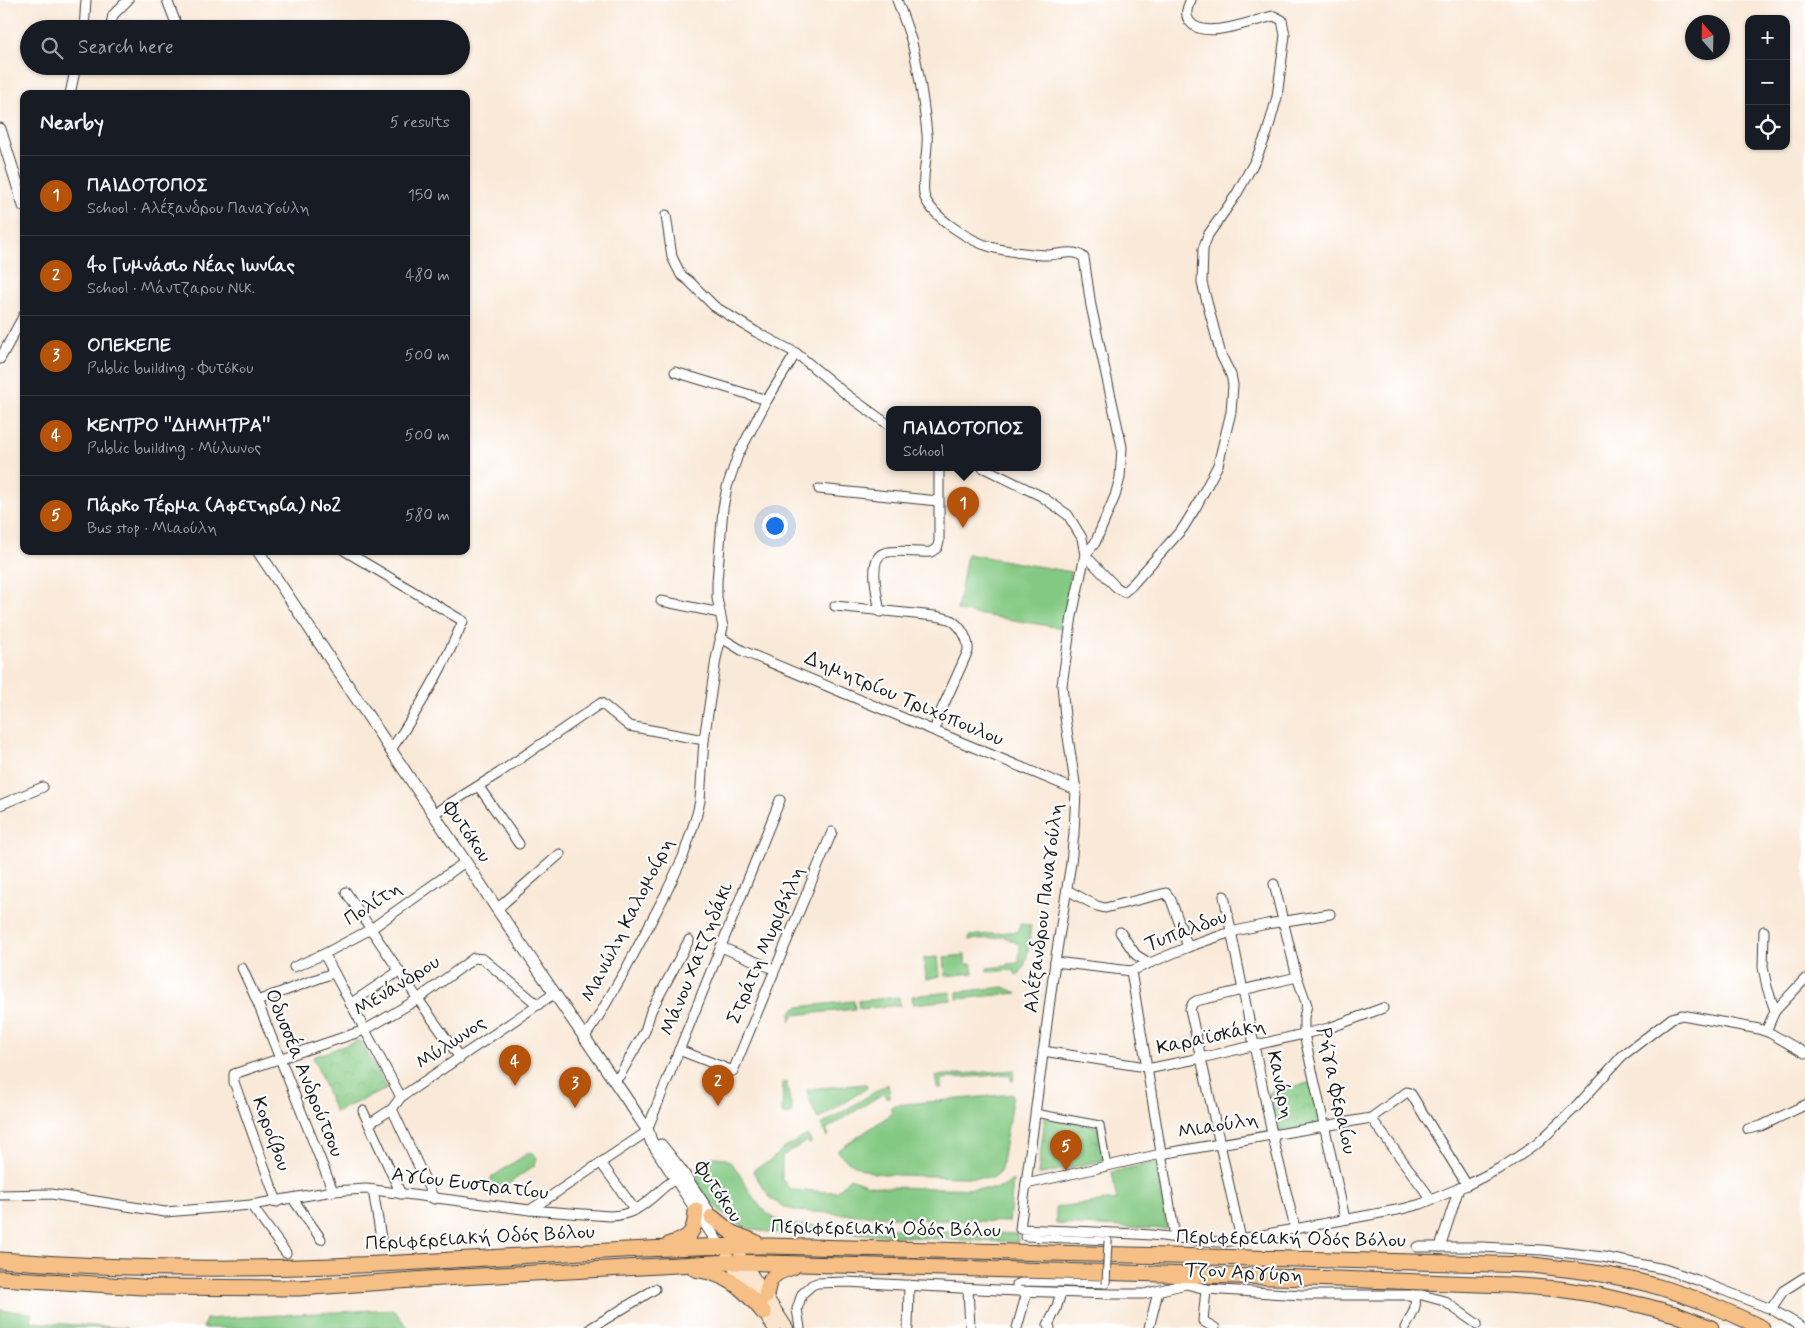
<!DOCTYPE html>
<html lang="en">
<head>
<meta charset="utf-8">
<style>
	:root { --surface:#171b24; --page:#20242c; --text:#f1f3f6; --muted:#9ea1a6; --line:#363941; --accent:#b45309 }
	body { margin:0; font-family:Mynerve,sans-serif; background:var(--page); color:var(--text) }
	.controls { position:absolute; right:15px; top:15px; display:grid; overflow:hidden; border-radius:10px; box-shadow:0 1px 4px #0004 }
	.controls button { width:45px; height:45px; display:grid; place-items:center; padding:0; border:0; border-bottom:1px solid var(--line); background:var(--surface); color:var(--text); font:25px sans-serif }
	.compass { position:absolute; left:1685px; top:15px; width:45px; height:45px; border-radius:50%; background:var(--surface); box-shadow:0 1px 4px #0004; rotate:340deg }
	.you { position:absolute; left:774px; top:525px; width:18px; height:18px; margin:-12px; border:4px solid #fff; border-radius:50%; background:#1a73e8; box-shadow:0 0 0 8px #1a73e833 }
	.badge { display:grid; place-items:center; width:32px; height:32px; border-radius:50%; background:var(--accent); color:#fff; font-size:16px; font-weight:700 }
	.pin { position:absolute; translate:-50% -41px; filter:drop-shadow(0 1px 2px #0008) }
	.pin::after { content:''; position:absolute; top:26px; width:18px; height:15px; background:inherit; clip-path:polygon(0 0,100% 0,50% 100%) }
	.popup { position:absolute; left:886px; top:406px; width:155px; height:65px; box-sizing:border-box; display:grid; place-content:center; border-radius:10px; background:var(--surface); filter:drop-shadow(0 1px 4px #0005); font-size:16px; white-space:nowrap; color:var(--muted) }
	.popup b { font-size:19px; color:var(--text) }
	.popup::after { content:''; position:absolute; left:50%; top:100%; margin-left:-10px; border:10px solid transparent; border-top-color:var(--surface) }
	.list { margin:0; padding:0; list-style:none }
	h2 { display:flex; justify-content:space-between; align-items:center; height:65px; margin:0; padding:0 20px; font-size:21px }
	h2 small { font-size:16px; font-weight:400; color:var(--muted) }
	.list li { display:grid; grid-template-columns:32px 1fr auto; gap:15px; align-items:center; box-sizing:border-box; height:80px; padding:0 20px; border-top:1px solid var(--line) }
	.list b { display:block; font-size:19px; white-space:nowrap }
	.list p { margin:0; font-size:16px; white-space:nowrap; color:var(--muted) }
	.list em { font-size:16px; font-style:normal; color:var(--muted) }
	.icon { flex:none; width:28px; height:28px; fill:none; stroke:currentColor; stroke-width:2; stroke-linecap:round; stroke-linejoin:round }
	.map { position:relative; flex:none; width:1805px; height:1328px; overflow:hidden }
	.search { position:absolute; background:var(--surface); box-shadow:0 1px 4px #0004; left:20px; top:20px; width:450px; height:55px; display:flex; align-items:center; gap:12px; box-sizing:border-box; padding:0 18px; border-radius:28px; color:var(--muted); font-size:19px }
	.panel { position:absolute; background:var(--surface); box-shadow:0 1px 4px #0004; left:20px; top:90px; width:450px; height:465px; border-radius:10px }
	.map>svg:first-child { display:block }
</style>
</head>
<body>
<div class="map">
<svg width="1805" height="1328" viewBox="0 0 1805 1328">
	<defs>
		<pattern id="park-crowns" width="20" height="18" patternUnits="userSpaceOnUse" patternTransform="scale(1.25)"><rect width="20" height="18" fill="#84c983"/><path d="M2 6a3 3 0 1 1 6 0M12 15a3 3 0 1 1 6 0" fill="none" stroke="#71ac71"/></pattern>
	</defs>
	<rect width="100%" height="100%" fill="#fff"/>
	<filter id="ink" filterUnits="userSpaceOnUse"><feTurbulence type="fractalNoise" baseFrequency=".02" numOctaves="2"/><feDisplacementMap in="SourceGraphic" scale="10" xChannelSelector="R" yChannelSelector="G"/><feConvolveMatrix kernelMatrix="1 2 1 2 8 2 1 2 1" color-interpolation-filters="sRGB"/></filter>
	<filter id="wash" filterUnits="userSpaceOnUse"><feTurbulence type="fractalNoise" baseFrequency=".0096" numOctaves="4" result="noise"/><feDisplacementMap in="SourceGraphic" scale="20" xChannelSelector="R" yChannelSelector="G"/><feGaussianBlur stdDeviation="1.12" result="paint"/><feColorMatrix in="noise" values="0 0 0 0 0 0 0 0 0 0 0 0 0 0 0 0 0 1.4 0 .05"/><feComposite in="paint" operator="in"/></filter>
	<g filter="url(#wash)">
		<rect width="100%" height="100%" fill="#f9e9d8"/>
		<g fill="#84c983" stroke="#507250">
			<path d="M967 554 1071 572 1062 628 957 611Z"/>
			<path d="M1020 924 1031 925C1029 938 1029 969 1016 976L1014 970 987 972V968L1006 966 1007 964 1019 963 1020 945 1005 937 969 940V936L1019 931Z"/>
			<path d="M965 955V964H972L973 973 946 976 944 957Z"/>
			<path d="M938 957 940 976 926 979 924 958Z"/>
			<path d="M1004 987 1017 993 957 999V992Z"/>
			<path d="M951 992V1000L913 1004 912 996Z"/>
			<path d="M899 997 900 1005 859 1009 858 1001Z"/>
			<path d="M854 1001 855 1009 794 1015 790 1022 791 1012 798 1007Z"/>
			<path d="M1014 1070 1013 1081 1012 1082 1010 1074 942 1079V1088H937L935 1076Z"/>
			<path d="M783 1082 787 1083C787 1093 793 1107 792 1113L786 1115 782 1113Z"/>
			<path d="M866 1084 867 1088 818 1119 812 1107 807 1089Z"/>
			<path d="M888 1084 890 1096 887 1098 884 1093 826 1129 829 1135 827 1137 821 1125Z"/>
			<path d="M1013 1094 1001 1169 999 1173 993 1178 898 1175 874 1173 860 1168 846 1160 837 1151 893 1113 890 1108 894 1105Z"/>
			<path d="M807 1135 811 1141 810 1145 807 1141 782 1156V1179L791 1190 837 1192 850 1178 866 1184 882 1187 997 1189 1005 1186 1011 1181H1013L1009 1222 938 1220 799 1211 786 1208 771 1199 753 1172 757 1167 770 1161 780 1151Z"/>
			<path d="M528 1153 534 1154 537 1157 535 1165 503 1188 497 1190 492 1187 490 1181 492 1177Z"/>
			<path d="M713 1157C716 1157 721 1157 724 1158 743 1166 749 1209 780 1221 788 1225 798 1225 806 1225L1017 1234 1018 1242C991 1241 965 1241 938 1239 907 1237 877 1234 846 1233 815 1231 781 1237 751 1229 730 1223 691 1192 697 1167L703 1161Z"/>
			<path d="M1156 1162 1167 1229 1056 1224V1207L1117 1200 1112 1172Z"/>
			<path d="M393 1309 408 1328H203L206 1319Z"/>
			<path d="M0 1310 31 1313 32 1322 128 1328H0Z"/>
		</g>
		<g fill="url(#park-crowns)" stroke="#507250">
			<path d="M360 1040 387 1089 335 1112 313 1057Z"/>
			<path d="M1313 1082 1322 1123 1277 1132 1268 1092Z"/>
			<path d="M1045 1117 1098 1127 1104 1160 1038 1175Z"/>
		</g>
	</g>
	<g filter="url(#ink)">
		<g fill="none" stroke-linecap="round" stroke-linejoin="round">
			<defs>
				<g id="pedestrian">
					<path d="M1035 1113 1100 1125 1107 1167"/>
					<path d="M1025 1237 1108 1241"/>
					<path d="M1017 1291 1016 1284 1021 1282 1106 1284"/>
				</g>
				<g id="minor">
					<path d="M167 0 177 26V29"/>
					<path d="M897 0C902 14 908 29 912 43 919 71 924 105 927 134 929 150 920 185 925 198 934 218 970 241 991 247 1005 251 1033 255 1048 255 1058 255 1076 248 1084 258L1091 306 1122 447 1120 478 1115 496 1095 543 1085 555 1116 587 1124 592 1132 585 1183 528 1196 507 1218 465 1231 412 1233 385 1231 375 1221 355 1202 283 1203 249 1208 235 1236 195 1256 159 1267 133 1277 97 1285 35 1282 20 1274 16C1256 19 1204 41 1190 22 1184 15 1187 7 1191 0"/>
					<path d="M84 29 86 0"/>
					<path d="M110 29 113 15 128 0"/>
					<path d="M70 94 76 66"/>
					<path d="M666 215 672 257 681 275 689 281 714 306 756 332 796 353 847 395 889 425"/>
					<path d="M0 359 24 315"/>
					<path d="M675 372 767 400"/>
					<path d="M982 467 1041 496 1068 515 1082 538 1085 555 1072 616 1062 685 1065 717 1076 790 1074 833 1071 863 1055 962 1020 1229C1064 1231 1107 1232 1151 1235 1175 1237 1199 1242 1224 1242L1402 1209 1421 1204 1467 1185 1504 1166 1538 1143 1577 1106 1622 1056 1672 1018 1682 1015 1759 1029 1770 1033 1805 1053"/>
					<path d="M819 489 938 501"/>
					<path d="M345 551 463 621C444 666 418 711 390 751"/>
					<path d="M661 601 720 613"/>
					<path d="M835 606 935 616C940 617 947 618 951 620 961 626 969 640 968 651L937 720 935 731"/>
					<path d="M880 612C878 599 867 558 884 553 898 549 916 553 931 552L937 548 939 542V467"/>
					<path d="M720 637 743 651 1076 790"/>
					<path d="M479 787 519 844"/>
					<path d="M0 805 43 787"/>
					<path d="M433 814 499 773 601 703 629 726 704 740"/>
					<path d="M1274 884 1297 977 1307 1005 1304 1017V1034L1345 1219"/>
					<path d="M1067 890 1097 906 1105 908 1166 893 1171 900 1188 947"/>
					<path d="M346 892 418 999 460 1058"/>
					<path d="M1224 896 1272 1134 1295 1228"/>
					<path d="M497 909 560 854"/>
					<path d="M1764 931 1763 967 1767 987 1775 1011"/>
					<path d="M1120 932 1136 955 1149 963"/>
					<path d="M721 947 774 969"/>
					<path d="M324 954 401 1097"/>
					<path d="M1055 962 1131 971 1188 947 1231 932 1267 924 1330 914"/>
					<path d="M294 967 324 954 371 929 465 862"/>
					<path d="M242 968 257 1001 333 1191"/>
					<path d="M1131 971 1175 1237"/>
					<path d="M257 1001 333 973"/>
					<path d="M350 1004 399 971"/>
					<path d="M1766 1031 1775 1011 1805 979"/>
					<path d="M584 1038 597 1019 626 969 666 893 683 857 697 814 700 801 704 740 716 659 723 627 717 598V582L723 508 727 487 738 455 767 400 796 353"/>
					<path d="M679 1050 733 1071 832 832"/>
					<path d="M1043 1051 1152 1068 1201 1058 1329 1028 1383 1008"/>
					<path d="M614 1081 620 1075 645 1031 651 1011 689 940"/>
					<path d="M392 1109 434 1199"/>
					<path d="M363 1111 401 1194"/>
					<path d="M1371 1118 1431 1199"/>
					<path d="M369 1124 392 1109 401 1097 555 993"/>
					<path d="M1748 1129 1761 1126 1805 1105"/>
					<path d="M647 1130 780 800"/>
					<path d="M601 1163 635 1210"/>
					<path d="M1026 1184 1161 1154 1371 1118 1407 1092 1411 1094 1467 1185"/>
					<path d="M373 1190 381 1238"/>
					<path d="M0 1195 51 1194 165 1212 251 1205 333 1191 366 1189 530 1210 610 1216C642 1215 652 1194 675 1179"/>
					<path d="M293 1199 321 1239"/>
					<path d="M277 1202 234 1082V1074L365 1030 418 999 474 958 483 959 538 1005"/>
					<path d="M251 1205 286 1253"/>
					<path d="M530 1210 648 1131"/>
					<path d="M1241 1239 1190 1009 1193 1003 1196 1001 1297 977"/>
					<path d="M1417 1247H1482L1542 1250 1603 1257 1664 1269 1697 1280 1771 1309 1804 1328"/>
					<path d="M1440 1247 1459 1188"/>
					<path d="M968 1289 970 1328"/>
					<path d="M1206 1289 1203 1321 1215 1328"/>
					<path d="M1771 1309 1783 1291 1805 1277"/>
					<path d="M591 1328 655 1289"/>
					<path d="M800 1328 797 1309 802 1294 812 1285 817 1283 846 1282 1017 1291 1113 1294H1144L1186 1284 1206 1289 1302 1295H1422L1444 1301 1477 1324"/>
					<path d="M908 1328 909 1285"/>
					<path d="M1017 1328 1027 1292"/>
					<path d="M1050 1328 1048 1325 1056 1309 1061 1293"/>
					<path d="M1149 1328 1158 1292"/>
					<path d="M1405 1328C1410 1318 1420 1305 1413 1295"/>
				</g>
				<g id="tertiary">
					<path d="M0 129 24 206"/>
					<path d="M258 551 497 909 630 1104 648 1131 651 1141 720 1246"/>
					<path d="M661 1145 680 1169 717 1224"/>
				</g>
				<g id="secondary">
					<path d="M727 1257 774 1328"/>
					<path d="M740 1257 787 1328"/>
				</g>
				<g id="primary">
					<path d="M712 1217 732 1233 755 1242"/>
					<path d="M670 1244C691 1238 695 1232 696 1210"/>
					<path d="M0 1260C110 1269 222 1270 332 1266 478 1261 623 1246 769 1246L1533 1265C1576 1270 1620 1275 1662 1288 1697 1298 1730 1312 1762 1328"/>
					<path d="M695 1269C728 1274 743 1287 764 1313"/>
					<path d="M0 1278 142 1287 298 1288 442 1278 731 1262 1308 1278 1507 1285 1559 1289 1598 1295 1645 1306 1675 1314 1711 1328"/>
					<path d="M766 1296C769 1276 774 1273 793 1267"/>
				</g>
			</defs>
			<use href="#pedestrian" stroke="#3d3b38" stroke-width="9"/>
			<use href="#minor" stroke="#3d3b38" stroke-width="11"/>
			<use href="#tertiary" stroke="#3d3b38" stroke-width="13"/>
			<use href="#secondary" stroke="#3d3b38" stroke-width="14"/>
			<use href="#primary" stroke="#3d3b38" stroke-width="17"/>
			<use href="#pedestrian" stroke="#fff" stroke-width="7"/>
			<use href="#minor" stroke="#fff" stroke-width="9"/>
			<use href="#tertiary" stroke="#fff" stroke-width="11"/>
			<use href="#secondary" stroke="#fbe5cf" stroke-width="12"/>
			<use href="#primary" stroke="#f5bf86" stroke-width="15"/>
			<defs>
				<path id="pedestrian-bridge" d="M1106 1284 1108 1241"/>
			</defs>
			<use href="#pedestrian-bridge" stroke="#3d3b38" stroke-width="9" stroke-linecap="butt"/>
			<use href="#pedestrian-bridge" stroke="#fff" stroke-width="7"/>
		</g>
	</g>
	<g text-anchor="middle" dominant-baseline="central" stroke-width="4.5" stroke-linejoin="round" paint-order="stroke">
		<g font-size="20" fill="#1c1c1c" stroke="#fff">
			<text transform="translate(904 699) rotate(23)">Δημητρίου Τριχόπουλου</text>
			<text transform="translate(467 832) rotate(56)">Φυτόκου</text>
			<text transform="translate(373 904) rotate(-33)">Πολίτη</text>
			<text transform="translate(1044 908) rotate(-83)">Αλέξανδρου Παναγούλη</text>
			<text transform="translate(628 920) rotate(-63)">Μανώλη Καλομοίρη</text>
			<text transform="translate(1186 931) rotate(-20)">Τυπάλδου</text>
			<text transform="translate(766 945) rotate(-67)">Στράτη Μυριβήλη</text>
			<text transform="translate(697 959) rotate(-68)">Μάνου Χατζηδάκι</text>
			<text transform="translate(397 986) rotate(-32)">Μενάνδρου</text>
			<text transform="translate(1211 1037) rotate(-12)">Καραϊσκάκη</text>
			<text transform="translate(451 1043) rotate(-34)">Μύλωνος</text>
			<text transform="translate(304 1073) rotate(68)">Οδυσσέα Ανδρούτσου</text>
			<text transform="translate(1280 1085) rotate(78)">Κανάρη</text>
			<text transform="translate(1336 1091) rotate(78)">Ρήγα Φεραίου</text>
			<text transform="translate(1218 1126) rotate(-10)">Μιαούλη</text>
			<text transform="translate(271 1134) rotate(70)">Κοροίβου</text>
			<text transform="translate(470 1184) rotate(7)">Αγίου Ευστρατίου</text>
			<text transform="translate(718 1192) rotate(56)">Φυτόκου</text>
			<text transform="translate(886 1229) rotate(1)">Περιφερειακή Οδός Βόλου</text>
			<text transform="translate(480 1238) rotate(-3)">Περιφερειακή Οδός Βόλου</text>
			<text transform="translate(1291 1239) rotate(1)">Περιφερειακή Οδός Βόλου</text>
			<text transform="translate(1244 1273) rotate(3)">Τζον Αργύρη</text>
		</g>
	</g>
</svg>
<div class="controls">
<button>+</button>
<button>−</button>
<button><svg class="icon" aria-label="locate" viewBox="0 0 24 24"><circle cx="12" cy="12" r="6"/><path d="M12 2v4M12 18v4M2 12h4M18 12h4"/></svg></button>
</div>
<svg class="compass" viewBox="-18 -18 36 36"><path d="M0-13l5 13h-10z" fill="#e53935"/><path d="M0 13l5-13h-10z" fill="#9ea1a6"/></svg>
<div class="you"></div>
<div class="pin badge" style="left:963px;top:528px">1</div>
<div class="popup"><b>ΠΑΙΔΟΤΟΠΟΣ</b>School</div>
<div class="pin badge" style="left:718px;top:1106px">2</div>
<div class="pin badge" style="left:575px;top:1108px">3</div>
<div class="pin badge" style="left:515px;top:1086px">4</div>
<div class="pin badge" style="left:1066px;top:1171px">5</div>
<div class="search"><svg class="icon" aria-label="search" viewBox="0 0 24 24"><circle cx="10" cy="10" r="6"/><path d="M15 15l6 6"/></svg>Search here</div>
<section class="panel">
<h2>Nearby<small>5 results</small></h2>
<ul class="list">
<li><span class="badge">1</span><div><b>ΠΑΙΔΟΤΟΠΟΣ</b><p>School · Αλέξανδρου Παναγούλη</p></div><em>150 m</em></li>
<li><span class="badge">2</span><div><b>4ο Γυμνάσιο Νέας Ιωνίας</b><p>School · Μάντζαρου Νικ.</p></div><em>480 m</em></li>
<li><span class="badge">3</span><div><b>ΟΠΕΚΕΠΕ</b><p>Public building · Φυτόκου</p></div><em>500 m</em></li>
<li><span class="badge">4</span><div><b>ΚΕΝΤΡΟ ''ΔΗΜΗΤΡΑ''</b><p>Public building · Μύλωνος</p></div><em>500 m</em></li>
<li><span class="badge">5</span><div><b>Πάρκο Τέρμα (Αφετηρία) Νο2</b><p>Bus stop · Μιαούλη</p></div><em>580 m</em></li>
</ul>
</section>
</div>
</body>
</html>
